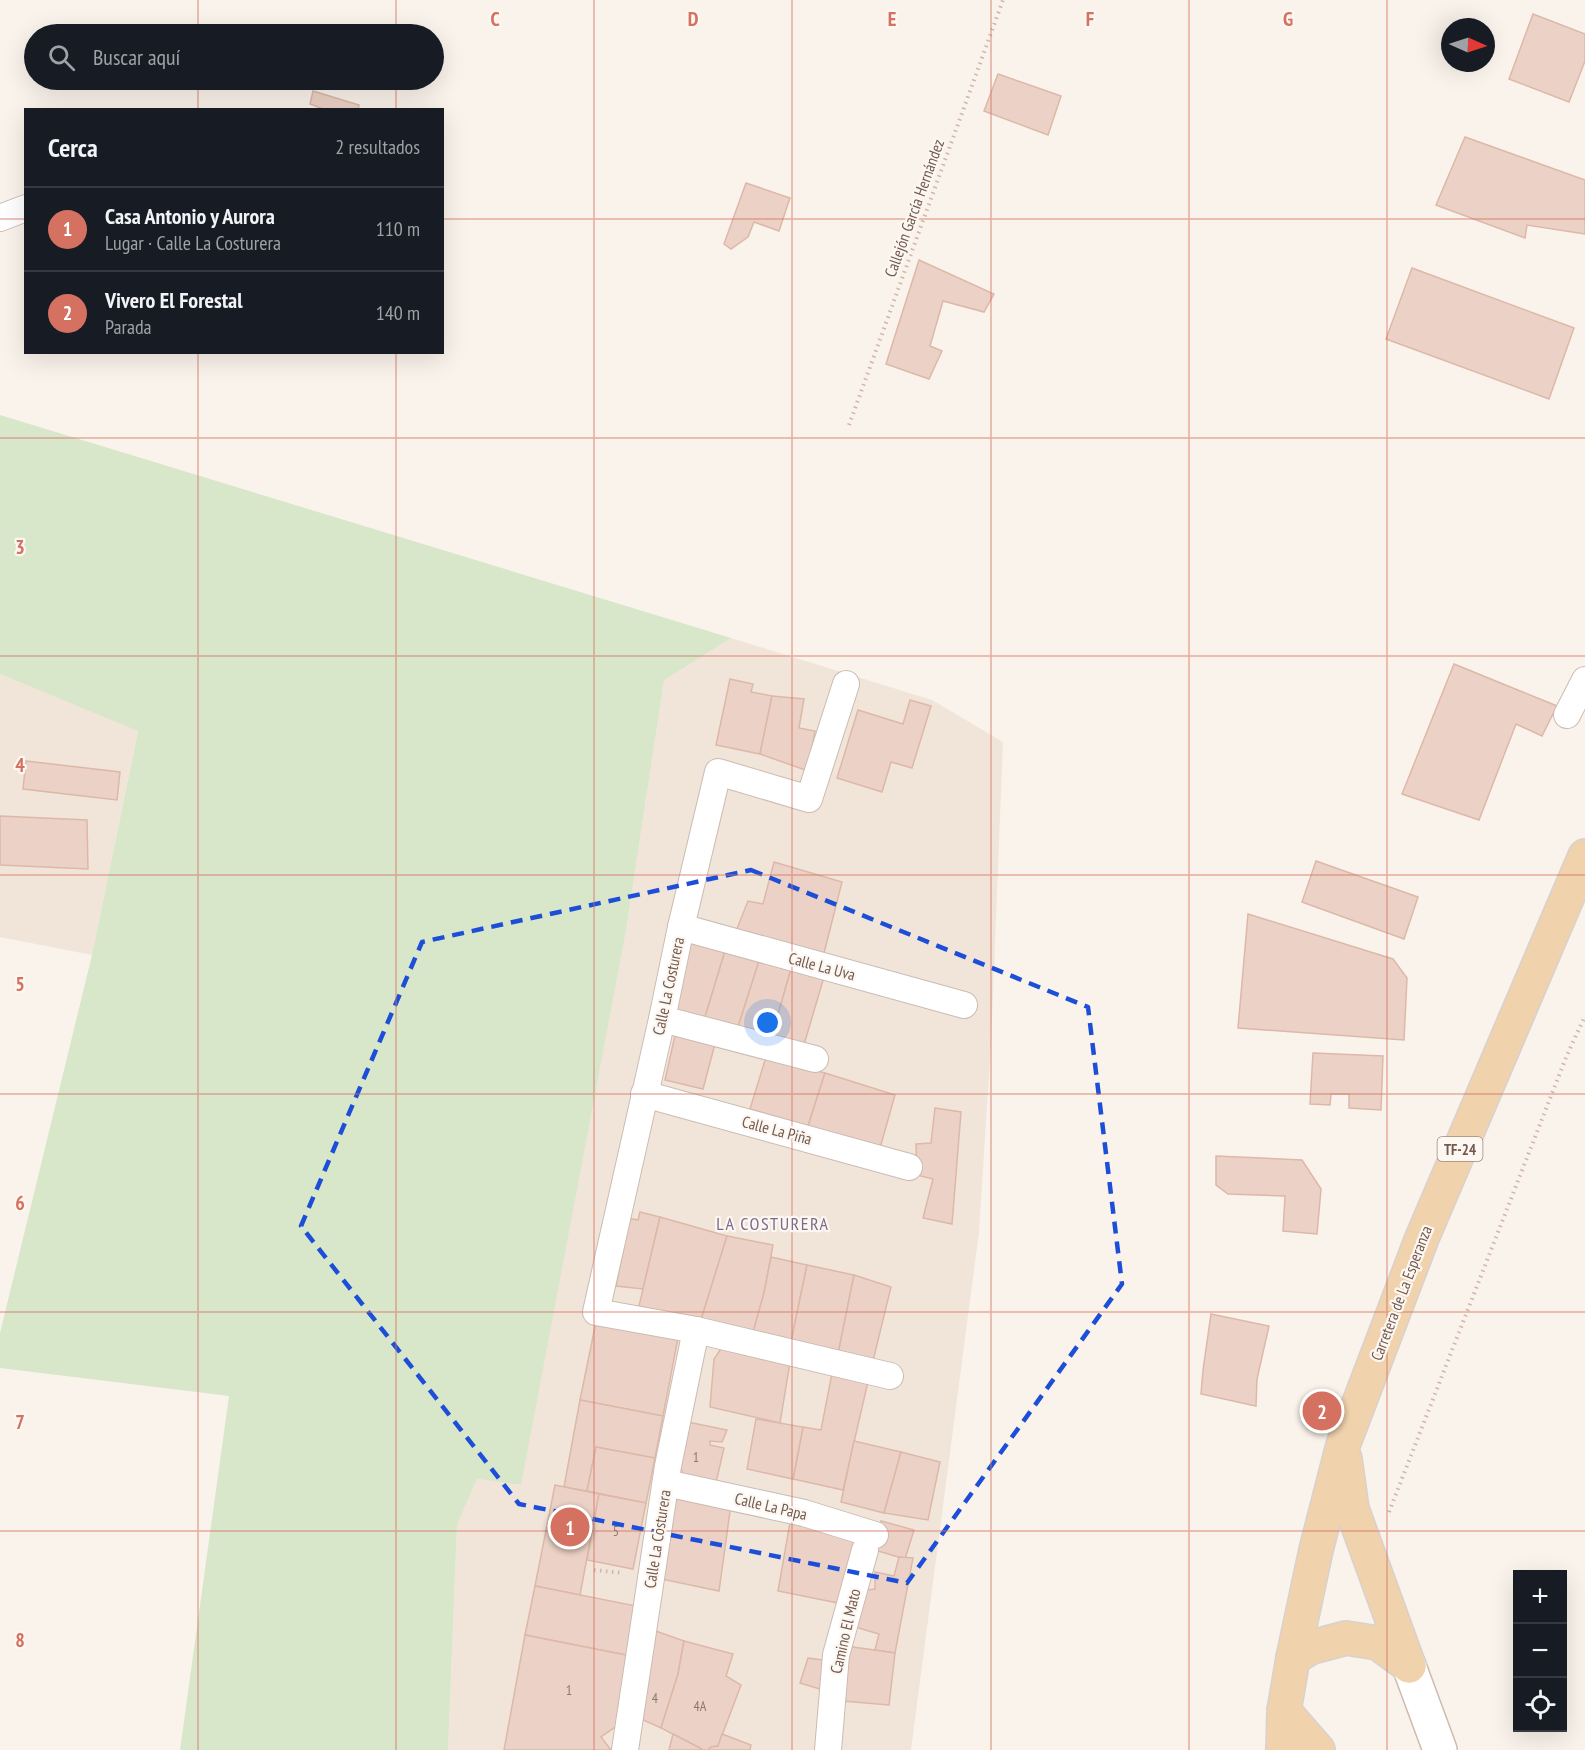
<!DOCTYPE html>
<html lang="es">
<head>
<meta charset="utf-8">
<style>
	:root { --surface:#171b24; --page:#20242c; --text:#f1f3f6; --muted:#9ea1a6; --line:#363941; --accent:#d47160 }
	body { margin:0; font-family:"PT Sans Narrow",sans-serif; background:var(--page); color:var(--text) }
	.controls { position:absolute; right:18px; bottom:18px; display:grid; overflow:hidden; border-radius:0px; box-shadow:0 6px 24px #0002 }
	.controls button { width:54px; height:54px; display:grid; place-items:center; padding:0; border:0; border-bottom:2px solid var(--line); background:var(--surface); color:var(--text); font:30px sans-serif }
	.compass { position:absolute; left:1441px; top:18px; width:54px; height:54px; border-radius:50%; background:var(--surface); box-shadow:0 6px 24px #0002; rotate:93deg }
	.you { position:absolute; left:768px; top:1023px; width:21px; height:21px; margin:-15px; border:4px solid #fff; border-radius:50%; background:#1a73e8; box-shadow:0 0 0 9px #1a73e833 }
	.badge { display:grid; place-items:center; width:39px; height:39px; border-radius:50%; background:var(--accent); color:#fff; font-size:20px; font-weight:700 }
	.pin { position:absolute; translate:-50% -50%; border:3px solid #fff; box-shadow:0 2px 6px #0006 }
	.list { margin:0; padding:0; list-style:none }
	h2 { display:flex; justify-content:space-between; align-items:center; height:78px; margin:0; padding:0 24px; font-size:26px }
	h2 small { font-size:20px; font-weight:400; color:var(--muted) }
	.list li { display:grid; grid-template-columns:39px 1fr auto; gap:18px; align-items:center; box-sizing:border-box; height:84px; padding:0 24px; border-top:2px solid var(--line) }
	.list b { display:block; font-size:22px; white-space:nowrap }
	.list p { margin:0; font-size:20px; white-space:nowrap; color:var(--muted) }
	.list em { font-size:20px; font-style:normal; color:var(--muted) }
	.icon { flex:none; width:33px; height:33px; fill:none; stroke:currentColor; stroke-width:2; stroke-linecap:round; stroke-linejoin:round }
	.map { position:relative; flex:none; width:1585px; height:1750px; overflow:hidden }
	.search { position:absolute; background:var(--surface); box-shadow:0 6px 24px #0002; left:24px; top:24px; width:420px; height:66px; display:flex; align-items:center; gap:15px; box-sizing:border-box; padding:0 21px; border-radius:33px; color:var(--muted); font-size:22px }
	.panel { position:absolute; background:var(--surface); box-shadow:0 6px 24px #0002; left:24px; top:108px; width:420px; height:246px; border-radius:0px }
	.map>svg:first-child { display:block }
</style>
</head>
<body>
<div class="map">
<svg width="1585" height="1750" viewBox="0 0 1585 1750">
	<rect width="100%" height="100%" fill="#faf3eb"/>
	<g fill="#f1e5da">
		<path d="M731 638 932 700 1003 742 991 1045 979 1232 911 1750H448L457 1525 477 1479 520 1485 626 931 664 679Z"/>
		<path d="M0 674 138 730 92 955 0 937Z"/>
	</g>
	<path fill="#d8e6ca" d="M0 415 731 638 664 680 626 931 521 1485 477 1479 457 1525 448 1750H180L229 1396 0 1368V1333L92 955 138 731 0 674Z"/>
	<g fill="#ecd2c6" stroke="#ddb8a8" stroke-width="1.5">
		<path d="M1533 14 1585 34V61L1569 102 1509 79Z"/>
		<path d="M998 74 1061 96 1048 135 984 111Z"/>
		<path d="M313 91 359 105 358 110H326L310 104Z"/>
		<path d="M1465 137 1585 180V234L1527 225 1525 238 1436 205Z"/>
		<path d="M746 183 790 198 779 231 754 222 748 237 731 249 724 244Z"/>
		<path d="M919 260 994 294 984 312 943 301 930 346 942 351 929 379 886 364Z"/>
		<path d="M1412 268 1574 328 1549 399 1386 339Z"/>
		<path d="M1454 664 1557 706 1542 736 1516 724 1479 820 1402 794Z"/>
		<path d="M730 679 753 684 751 692 772 696 760 754 716 745Z"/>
		<path d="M772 696 804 699 799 728 815 731 808 771 760 754Z"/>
		<path d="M910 700 931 706 912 768 891 762 882 792 837 778 858 710 903 724Z"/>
		<path d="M26 761 120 772 117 800 23 789Z"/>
		<path d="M0 816 87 820 88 869 0 865Z"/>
		<path d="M1316 861 1418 897 1404 939 1302 902Z"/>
		<path d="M774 862 842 882 821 965 732 941 748 901 763 904Z"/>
		<path d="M1248 914 1393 959 1407 978 1404 1040 1238 1028Z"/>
		<path d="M683 939 725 951 705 1017 672 1012Z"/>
		<path d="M725 951 759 961 738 1027 705 1017Z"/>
		<path d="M759 961 791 969 771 1039 738 1027Z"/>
		<path d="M791 969 824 977 803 1048 771 1039Z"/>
		<path d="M676 1031 716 1040 703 1089 665 1080Z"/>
		<path d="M1313 1053 1383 1056 1381 1110 1349 1108V1094H1331L1330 1105 1310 1104Z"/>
		<path d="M766 1057 825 1073 808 1126 750 1109Z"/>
		<path d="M825 1073 895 1095 880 1148 808 1126Z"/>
		<path d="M935 1108 961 1112 952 1224 923 1218 933 1179 917 1175 916 1144 931 1143Z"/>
		<path d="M1216 1156 1302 1160 1321 1189 1317 1234 1283 1231 1285 1196 1228 1194 1216 1185Z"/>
		<path d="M640 1212 660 1217 643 1289 616 1286 624 1246 612 1243 618 1216 638 1220Z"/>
		<path d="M660 1217 727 1236 700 1323 639 1306Z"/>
		<path d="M727 1236 773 1245 764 1293 752 1336 700 1323Z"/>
		<path d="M771 1257 807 1265 791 1342 752 1336 764 1293Z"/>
		<path d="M807 1265 854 1275 838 1354 791 1342Z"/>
		<path d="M854 1275 891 1287 872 1365 838 1354Z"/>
		<path d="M1211 1314 1269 1326 1257 1379 1256 1406 1201 1394 1203 1370Z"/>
		<path d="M596 1322 678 1338 663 1416 580 1400Z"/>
		<path d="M725 1343 791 1356 780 1423 710 1407 714 1359Z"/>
		<path d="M833 1368 870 1373 843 1490 793 1479 803 1427 821 1430Z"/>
		<path d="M580 1400 663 1416 655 1458 596 1447 587 1491 564 1487Z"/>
		<path d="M756 1419 803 1427 793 1479 747 1469Z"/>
		<path d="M678 1420 727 1430 722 1442 710 1441V1445L724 1448 715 1487 682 1477V1470L668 1466Z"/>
		<path d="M854 1441 901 1452 884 1513 841 1502Z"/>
		<path d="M596 1447 655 1458 646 1503 587 1491Z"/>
		<path d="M901 1452 940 1462 928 1520 884 1513Z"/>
		<path d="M666 1483 732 1497 719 1591 652 1577Z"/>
		<path d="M555 1485 599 1494 580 1595 535 1586Z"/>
		<path d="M599 1494 646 1503 633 1569 587 1560Z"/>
		<path d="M791 1517 857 1536 843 1604 778 1591Z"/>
		<path d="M881 1521 914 1530 905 1559 878 1551Z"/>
		<path d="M899 1557 913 1558 895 1653 875 1650 879 1634 855 1627 867 1590 875 1589V1572L894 1576Z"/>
		<path d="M535 1586 636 1606 626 1655 525 1635Z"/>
		<path d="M653 1630 684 1641 678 1674 661 1728 639 1718Z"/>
		<path d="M525 1635 626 1655 618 1725 601 1737 611 1750H504Z"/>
		<path d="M684 1641 733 1654 726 1676 741 1685 718 1746 711 1747 708 1750H703L661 1728 678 1674Z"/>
		<path d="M839 1645 895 1653 889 1705 831 1700Z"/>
		<path d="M808 1658 830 1661 823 1690 800 1683Z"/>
		<path d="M673 1734 700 1748 703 1750H669Z"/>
		<path d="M722 1734 751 1745 750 1750H708L711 1747 718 1746Z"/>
	</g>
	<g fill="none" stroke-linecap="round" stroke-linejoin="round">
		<defs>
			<g id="minor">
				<path d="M0 218 26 208"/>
				<path d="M846 684 809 799 718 772 681 927 662 1019 596 1312 696 1330 890 1376"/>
				<path d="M1567 715 1585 680"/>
				<path d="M681 927 964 1005"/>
				<path d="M662 1019 815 1059"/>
				<path d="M644 1094 909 1167"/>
				<path d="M666 1483 804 1513 875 1535"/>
				<path d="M625 1750 668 1466 696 1330"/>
				<path d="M828 1750 836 1655 865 1550"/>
			</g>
			<path id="secondary" d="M1409 1666 1440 1750"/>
			<g id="primary">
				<path d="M1345 1459 1352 1509 1409 1666"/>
				<path d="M1293 1658 1312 1647 1346 1638 1378 1643 1409 1666"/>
				<path d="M1284 1711 1318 1750"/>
				<path d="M1283 1750 1284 1711 1293 1658 1316 1550 1343 1445 1422 1238 1585 856"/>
			</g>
		</defs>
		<use href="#minor" stroke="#cbbbb2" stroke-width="28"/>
		<use href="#secondary" stroke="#cdbbb0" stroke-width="36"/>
		<use href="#primary" stroke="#d8d1ce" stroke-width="36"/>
		<g stroke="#d1b5a9" stroke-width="4" stroke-dasharray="1.5 4.5" stroke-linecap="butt">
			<path d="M849 425 1003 0"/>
			<path d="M1389 1512 1567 1055 1585 1016"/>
			<path d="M594 1570 623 1573"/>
		</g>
		<use href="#minor" stroke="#fff" stroke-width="26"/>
		<use href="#secondary" stroke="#fff" stroke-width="33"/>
		<use href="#primary" stroke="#f0d2ac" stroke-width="33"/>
	</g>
	<path fill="none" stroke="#1d4ed8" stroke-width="4.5" stroke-dasharray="12 8" stroke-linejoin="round" d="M751 870 1088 1007 1122 1284 907 1583 519 1504 301 1226 422 942Z"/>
	<path fill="none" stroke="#d47160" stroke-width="1.5" stroke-opacity="0.55" d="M198 0V34M396 0V34M594 0V1750M792 0V1750M991 0V1750M1189 0V1750M1387 0V1750M198 80V110M396 80V110M0 219H26M442 219H1585M198 352V1750M396 352V1750M0 438H1585M0 656H1585M0 875H1585M0 1094H1585M0 1312H1585M0 1531H1585"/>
	<g text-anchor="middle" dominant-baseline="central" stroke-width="4.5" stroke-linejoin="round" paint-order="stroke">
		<g font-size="14" fill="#90786e">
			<text x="696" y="1457">1</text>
			<text x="616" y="1531">5</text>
			<text x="569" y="1690">1</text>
			<text x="655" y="1698">4</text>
			<text x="700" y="1706">4A</text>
		</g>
		<rect fill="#fdf7f1" stroke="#9c8981" stroke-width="1.5" x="1437.5" y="1137" width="45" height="24" rx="4.5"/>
		<g font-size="15" font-weight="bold" fill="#725a51">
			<text x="1460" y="1149">TF-24</text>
		</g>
		<g font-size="16" fill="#725a51" stroke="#fdf7f1">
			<text transform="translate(914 208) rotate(-70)">Callejón García Hernández</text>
			<text transform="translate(822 966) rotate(15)">Calle La Uva</text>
			<text transform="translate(668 986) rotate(-78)">Calle La Costurera</text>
			<text transform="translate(777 1130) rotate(15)">Calle La Piña</text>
			<text transform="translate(1401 1293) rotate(-69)">Carretera de La Esperanza</text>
			<text transform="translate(771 1506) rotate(13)">Calle La Papa</text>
			<text transform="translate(657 1539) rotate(-81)">Calle La Costurera</text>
			<text transform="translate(845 1631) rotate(-77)">Camino El Mato</text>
		</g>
		<g font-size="18" letter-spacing="1.5" fill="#7e698d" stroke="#fdf7f1">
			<text x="773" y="1223">LA COSTURERA</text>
		</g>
	</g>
	<g font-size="20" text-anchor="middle" font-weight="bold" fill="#d47160" stroke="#fdf7f1" stroke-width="4.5" stroke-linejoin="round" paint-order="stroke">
		<text x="495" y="26">C</text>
		<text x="693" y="26">D</text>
		<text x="892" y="26">E</text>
		<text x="1090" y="26">F</text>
		<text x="1288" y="26">G</text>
		<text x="20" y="554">3</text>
		<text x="20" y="772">4</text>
		<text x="20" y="991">5</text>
		<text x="20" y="1210">6</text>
		<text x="20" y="1429">7</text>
		<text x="20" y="1647">8</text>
	</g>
</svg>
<div class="controls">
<button>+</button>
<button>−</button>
<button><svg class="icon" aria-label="locate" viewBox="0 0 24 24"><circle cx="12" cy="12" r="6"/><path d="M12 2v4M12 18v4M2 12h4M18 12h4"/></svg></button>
</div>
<svg class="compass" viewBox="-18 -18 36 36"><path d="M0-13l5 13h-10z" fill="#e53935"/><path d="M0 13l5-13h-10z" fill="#9ea1a6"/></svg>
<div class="you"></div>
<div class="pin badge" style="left:570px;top:1527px">1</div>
<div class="pin badge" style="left:1322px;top:1411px">2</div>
<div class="search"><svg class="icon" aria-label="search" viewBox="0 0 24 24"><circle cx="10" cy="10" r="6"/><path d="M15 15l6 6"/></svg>Buscar aquí</div>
<section class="panel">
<h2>Cerca<small>2 resultados</small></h2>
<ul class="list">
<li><span class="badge">1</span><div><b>Casa Antonio y Aurora</b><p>Lugar · Calle La Costurera</p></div><em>110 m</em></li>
<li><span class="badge">2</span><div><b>Vivero El Forestal</b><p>Parada</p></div><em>140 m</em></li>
</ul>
</section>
</div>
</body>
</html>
